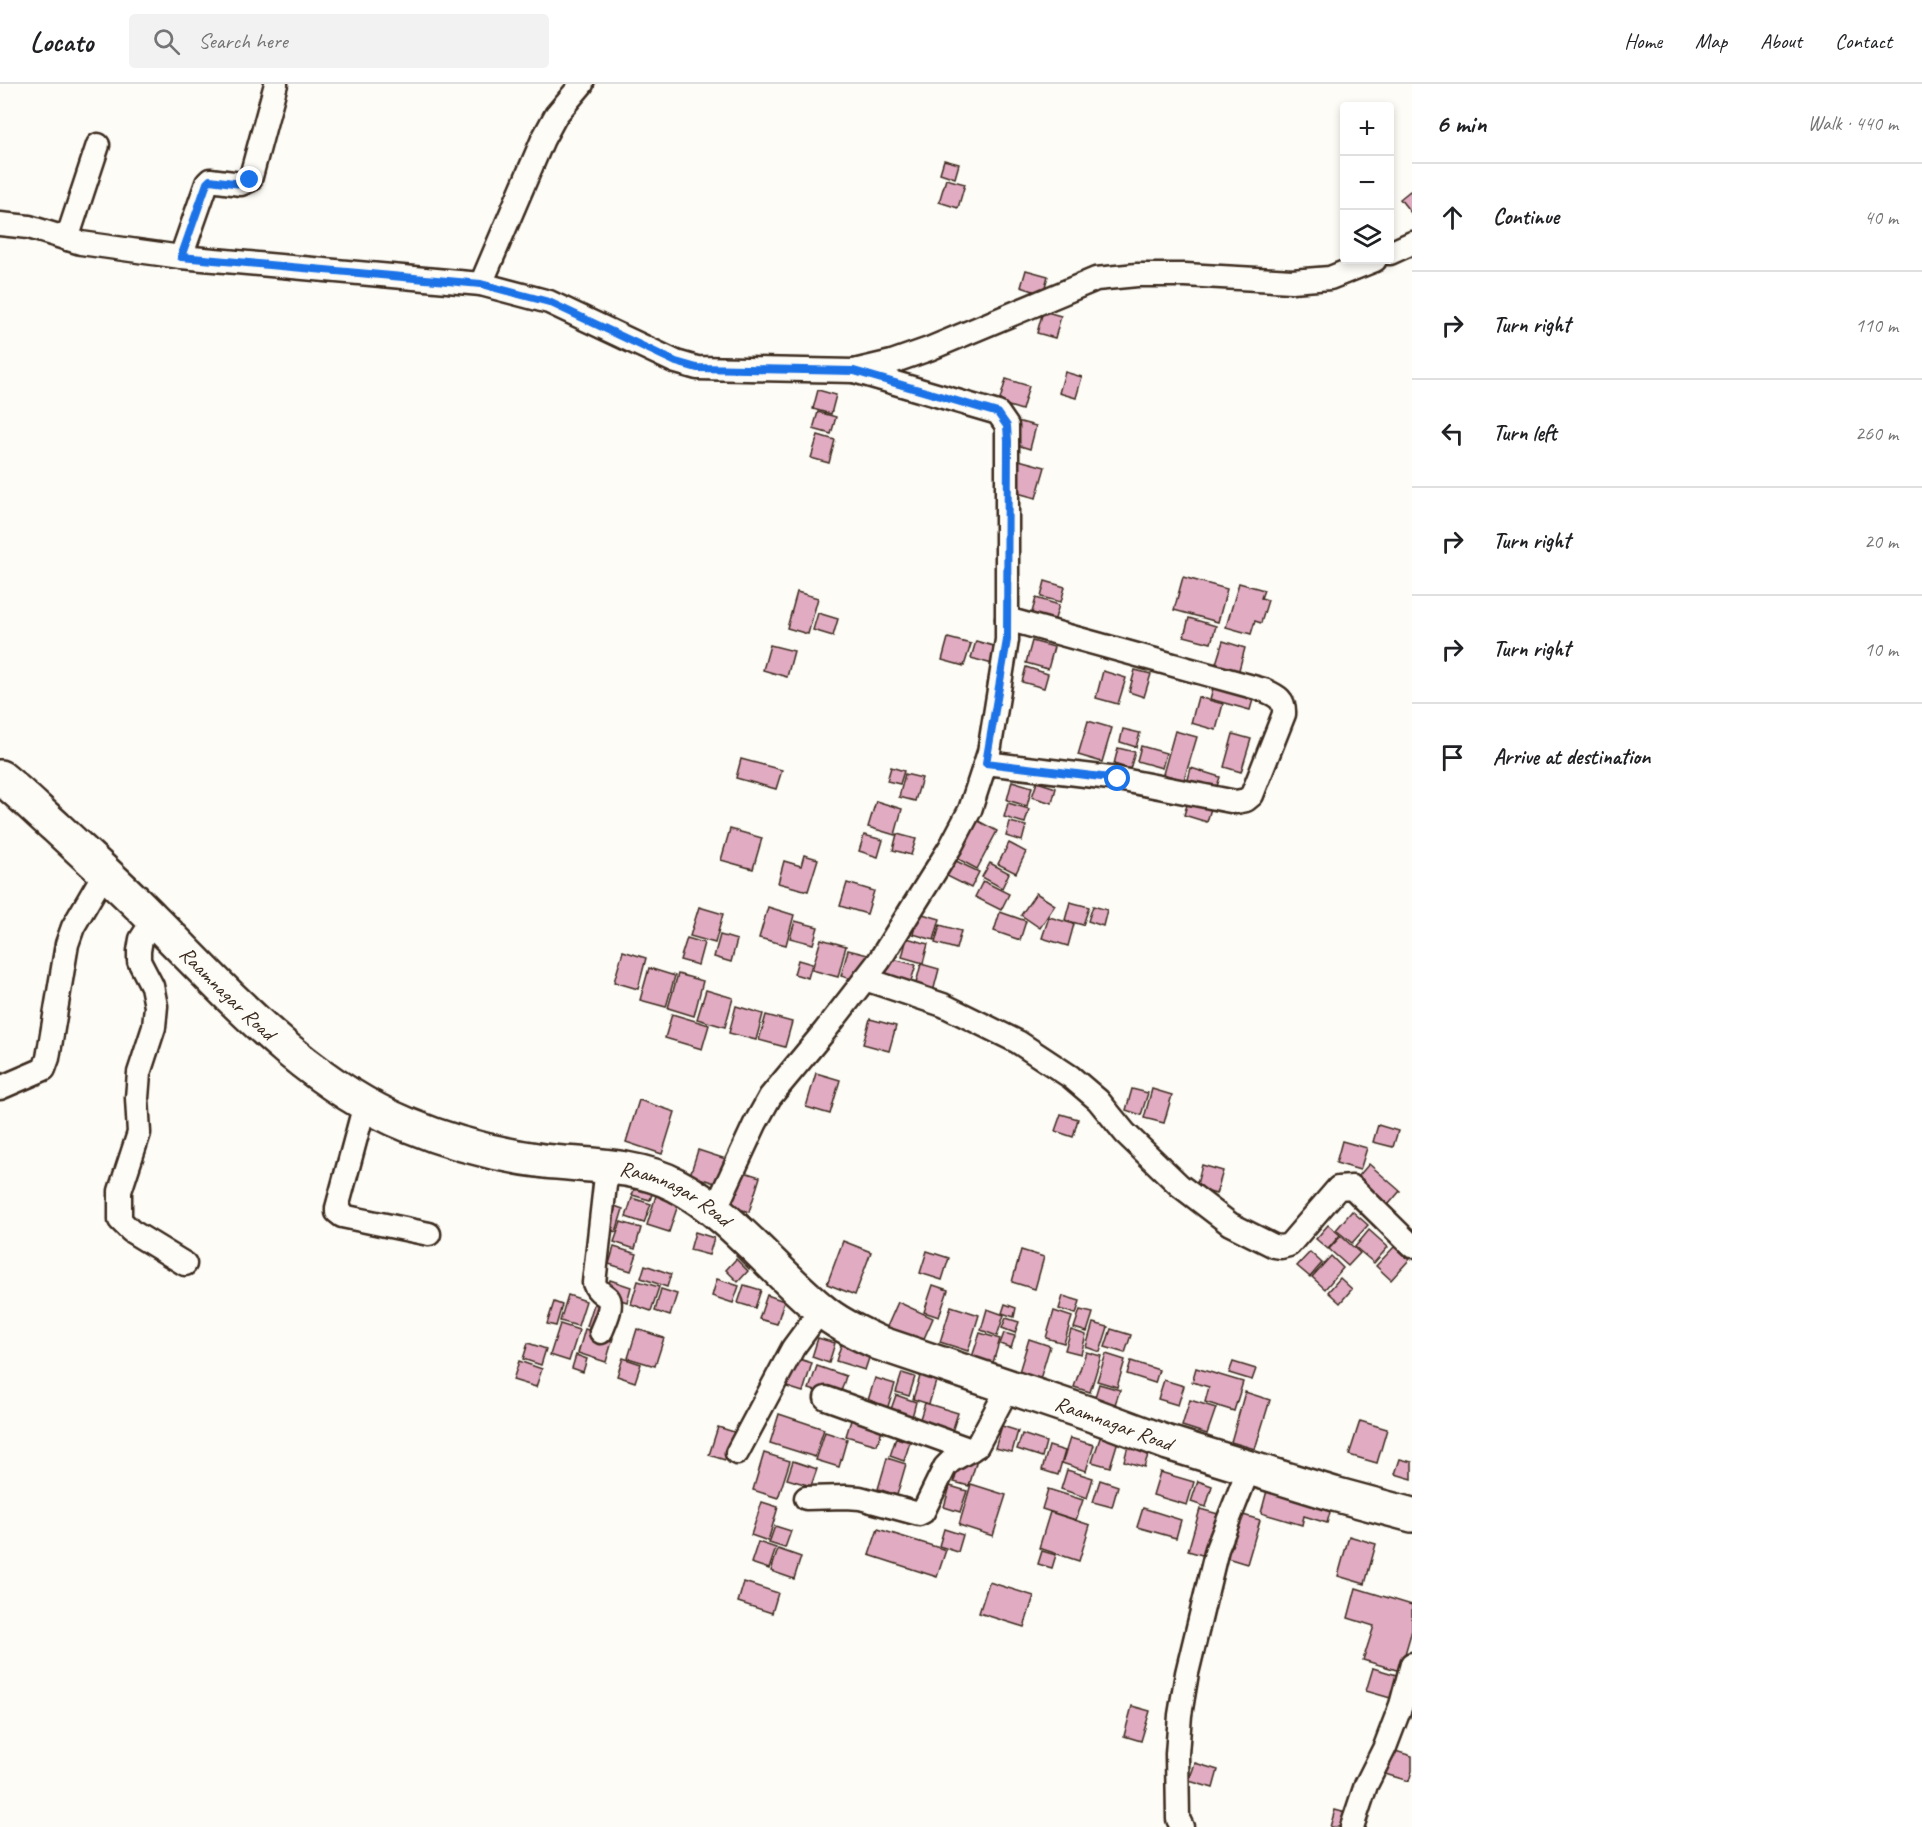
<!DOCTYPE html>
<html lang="en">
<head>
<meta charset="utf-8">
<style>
	:root { --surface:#fff; --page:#f2f2f2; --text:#202124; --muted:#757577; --line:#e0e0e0 }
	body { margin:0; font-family:Caveat,sans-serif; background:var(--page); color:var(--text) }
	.controls { position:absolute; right:18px; top:18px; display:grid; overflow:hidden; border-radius:6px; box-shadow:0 3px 9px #0003 }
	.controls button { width:54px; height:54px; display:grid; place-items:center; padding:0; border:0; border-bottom:2px solid var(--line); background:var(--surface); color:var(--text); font:30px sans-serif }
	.stop { position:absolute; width:18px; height:18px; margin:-14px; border:4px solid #1a73e8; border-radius:50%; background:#fff }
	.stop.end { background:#1a73e8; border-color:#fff; box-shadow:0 2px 6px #0008 }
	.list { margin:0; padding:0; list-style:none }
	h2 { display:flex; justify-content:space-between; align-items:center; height:78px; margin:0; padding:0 24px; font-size:26px }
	h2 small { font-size:20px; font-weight:400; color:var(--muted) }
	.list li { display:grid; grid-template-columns:39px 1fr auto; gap:18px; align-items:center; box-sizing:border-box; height:108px; padding:0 24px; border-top:2px solid var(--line) }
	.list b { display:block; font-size:22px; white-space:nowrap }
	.list em { font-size:20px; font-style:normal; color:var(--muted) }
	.icon { flex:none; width:33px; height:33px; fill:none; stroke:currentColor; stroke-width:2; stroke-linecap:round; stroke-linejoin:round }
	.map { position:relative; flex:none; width:1412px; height:1743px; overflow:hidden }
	header { display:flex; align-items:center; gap:36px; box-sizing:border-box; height:84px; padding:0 30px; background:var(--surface); border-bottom:2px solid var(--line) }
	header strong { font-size:28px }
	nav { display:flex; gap:33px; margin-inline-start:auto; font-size:21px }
	.search { width:420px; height:54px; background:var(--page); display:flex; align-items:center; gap:15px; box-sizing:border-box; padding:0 21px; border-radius:6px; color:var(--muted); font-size:22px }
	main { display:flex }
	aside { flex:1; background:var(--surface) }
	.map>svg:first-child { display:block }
</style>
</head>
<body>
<header>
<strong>Locato</strong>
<div class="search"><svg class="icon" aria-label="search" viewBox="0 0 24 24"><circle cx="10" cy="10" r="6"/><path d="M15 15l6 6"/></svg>Search here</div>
<nav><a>Home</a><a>Map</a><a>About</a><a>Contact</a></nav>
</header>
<main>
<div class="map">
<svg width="1412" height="1743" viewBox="0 0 1412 1743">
	<rect width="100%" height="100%" fill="#fdfcf7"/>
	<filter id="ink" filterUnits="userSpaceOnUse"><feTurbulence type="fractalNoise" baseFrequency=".0167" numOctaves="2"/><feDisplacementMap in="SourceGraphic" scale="12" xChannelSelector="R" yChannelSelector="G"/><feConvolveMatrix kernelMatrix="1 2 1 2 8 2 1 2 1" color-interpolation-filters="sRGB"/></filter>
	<g filter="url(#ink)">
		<g fill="#e1abc2" stroke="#3b2a1e" stroke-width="1.5">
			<path d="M944 76 959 80 955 94 940 89Z"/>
			<path d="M946 95 965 100 958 124 939 118Z"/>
			<path d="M1410 107 1412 109V130L1400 115Z"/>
			<path d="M1026 186 1048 192 1043 210 1021 203Z"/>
			<path d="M1043 227 1061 232 1055 254 1037 249Z"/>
			<path d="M1065 288 1082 293 1076 314 1059 309Z"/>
			<path d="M1006 295 1029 302 1022 326 999 319Z"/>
			<path d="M818 306 836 311 831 330 813 325Z"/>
			<path d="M818 328 836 333 831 350 813 345Z"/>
			<path d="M1017 337 1036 342 1030 365 1011 359Z"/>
			<path d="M818 351 835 356 829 379 811 374Z"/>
			<path d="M1019 376 1045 383 1036 414 1010 407Z"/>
			<path d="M1183 493 1227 505 1218 538 1174 526Z"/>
			<path d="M1045 497 1065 503 1061 518 1041 513Z"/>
			<path d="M1239 499 1264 506 1261 514 1268 516 1261 539 1255 537 1251 550 1226 543Z"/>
			<path d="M797 508 818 514 808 550 787 544Z"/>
			<path d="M1036 514 1059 521 1054 538 1031 532Z"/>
			<path d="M818 529 838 535 833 552 813 546Z"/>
			<path d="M1189 534 1216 542 1211 559 1184 552Z"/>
			<path d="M948 554 971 560 964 582 942 576Z"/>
			<path d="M976 557 1004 565 999 582 971 574Z"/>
			<path d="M1032 557 1054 563 1048 585 1026 579Z"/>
			<path d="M1223 557 1245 564 1237 593 1214 586Z"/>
			<path d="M770 561 794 567 787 593 763 586Z"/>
			<path d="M1026 583 1048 590 1044 604 1022 598Z"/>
			<path d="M1135 586 1151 590 1144 613 1129 608Z"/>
			<path d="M1103 587 1126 594 1118 620 1096 614Z"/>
			<path d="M1216 594 1256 605 1250 626 1210 615Z"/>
			<path d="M1198 613 1223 620 1216 646 1191 639Z"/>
			<path d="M1088 637 1112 644 1102 678 1078 671Z"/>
			<path d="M1123 645 1140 649 1136 663 1120 658Z"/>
			<path d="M1175 647 1197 653 1184 696 1163 690Z"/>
			<path d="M1233 650 1251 655 1241 688 1224 683Z"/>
			<path d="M1141 662 1166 669 1162 684 1137 677Z"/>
			<path d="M1118 664 1135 668 1130 685 1114 680Z"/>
			<path d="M741 675 782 686 776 705 736 694Z"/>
			<path d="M891 683 904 687 900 700 887 697Z"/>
			<path d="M1191 684 1220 693 1214 712 1186 703Z"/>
			<path d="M905 690 922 694 915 717 899 713Z"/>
			<path d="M1012 697 1032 703 1027 722 1007 716Z"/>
			<path d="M1037 698 1056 704 1052 719 1032 713Z"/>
			<path d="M1189 714 1212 721 1207 738 1184 731Z"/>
			<path d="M876 717 902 725 895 751 868 743Z"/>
			<path d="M1008 719 1029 725 1025 739 1004 733Z"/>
			<path d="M971 733 997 747 977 785 951 771Z"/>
			<path d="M1010 738 1026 742 1022 757 1006 752Z"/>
			<path d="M730 745 762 754 753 785 721 776Z"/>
			<path d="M897 750 916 755 911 771 893 766Z"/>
			<path d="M864 751 883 756 878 773 859 767Z"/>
			<path d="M1009 759 1026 768 1016 789 998 780Z"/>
			<path d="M804 771 818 775 808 807 778 799 784 777 801 782Z"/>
			<path d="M952 775 979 788 971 804 945 791Z"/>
			<path d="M990 779 1009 789 1002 804 982 793Z"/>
			<path d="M983 797 1009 810 1001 826 975 813Z"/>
			<path d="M847 799 874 807 867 830 840 822Z"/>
			<path d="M1036 809 1055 821 1040 844 1021 831Z"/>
			<path d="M1070 818 1089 823 1083 841 1065 836Z"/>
			<path d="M1093 822 1107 826 1103 842 1088 837Z"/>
			<path d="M699 823 723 830 715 859 690 852Z"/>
			<path d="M768 823 794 831 786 861 759 854Z"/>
			<path d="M1000 828 1026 837 1020 856 994 847Z"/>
			<path d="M919 829 940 835 934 856 913 850Z"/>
			<path d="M1049 833 1074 840 1068 862 1042 854Z"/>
			<path d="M795 837 818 843 813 860 790 854Z"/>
			<path d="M940 841 961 847 956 865 935 859Z"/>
			<path d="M720 851 737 856 731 878 714 873Z"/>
			<path d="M687 854 704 859 698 881 680 876Z"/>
			<path d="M907 854 928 860 923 879 902 873Z"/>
			<path d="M821 855 846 862 838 893 812 886Z"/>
			<path d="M848 866 868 871 860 897 841 892Z"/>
			<path d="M623 867 646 874 638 905 614 898Z"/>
			<path d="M889 874 916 881 910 900 884 892Z"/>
			<path d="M798 876 812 880 808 894 794 890Z"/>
			<path d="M921 880 939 885 933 908 915 903Z"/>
			<path d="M649 884 675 892 666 923 640 916Z"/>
			<path d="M678 890 703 897 694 932 668 924Z"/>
			<path d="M706 906 733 914 725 943 697 935Z"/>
			<path d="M736 922 763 930 756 956 729 949Z"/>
			<path d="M672 930 709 941 702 965 665 954Z"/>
			<path d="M766 931 792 938 785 963 759 956Z"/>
			<path d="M870 935 896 942 889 967 863 960Z"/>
			<path d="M816 989 840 996 830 1030 806 1023Z"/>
			<path d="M1132 1005 1148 1009 1141 1031 1126 1026Z"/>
			<path d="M1152 1005 1172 1011 1164 1039 1144 1034Z"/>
			<path d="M639 1016 675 1028 662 1070 626 1058Z"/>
			<path d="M1061 1030 1078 1035 1073 1053 1055 1047Z"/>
			<path d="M1378 1041 1398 1047 1393 1063 1373 1058Z"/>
			<path d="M1342 1057 1367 1064 1360 1086 1336 1079Z"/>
			<path d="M698 1066 732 1077 724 1102 690 1091Z"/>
			<path d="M1369 1080 1400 1107 1383 1127 1351 1101Z"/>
			<path d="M1202 1081 1223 1087 1216 1110 1196 1104Z"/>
			<path d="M741 1087 760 1093 749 1128 730 1122Z"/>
			<path d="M638 1096 655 1101 650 1116 632 1111Z"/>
			<path d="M658 1105 681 1112 669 1148 647 1141Z"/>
			<path d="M632 1114 651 1120 644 1139 626 1133Z"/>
			<path d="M609 1120 623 1125 616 1148 601 1143Z"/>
			<path d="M1352 1127 1368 1141 1352 1159 1336 1146Z"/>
			<path d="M621 1138 641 1144 635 1165 614 1158Z"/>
			<path d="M1328 1141 1340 1151 1328 1165 1316 1155Z"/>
			<path d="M1369 1146 1388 1163 1374 1179 1355 1163Z"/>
			<path d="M695 1148 714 1154 709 1171 690 1166Z"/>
			<path d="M1341 1152 1360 1169 1348 1182 1329 1165Z"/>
			<path d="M843 1157 871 1168 855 1211 827 1200Z"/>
			<path d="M746 1162 759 1175 749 1185 736 1172Z"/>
			<path d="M614 1163 637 1170 631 1187 609 1180Z"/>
			<path d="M1394 1163 1409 1176 1391 1196 1376 1182Z"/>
			<path d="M1021 1166 1044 1173 1035 1205 1012 1198Z"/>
			<path d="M927 1167 949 1174 942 1196 920 1189Z"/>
			<path d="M1310 1168 1322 1179 1310 1193 1297 1182Z"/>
			<path d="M1331 1172 1343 1184 1325 1205 1312 1193Z"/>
			<path d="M736 1175 748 1187 738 1198 726 1186Z"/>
			<path d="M645 1181 671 1190 667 1203 641 1194Z"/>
			<path d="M1340 1194 1352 1205 1340 1219 1328 1208Z"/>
			<path d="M717 1195 739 1202 733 1219 712 1212Z"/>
			<path d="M610 1196 631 1203 627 1218 606 1211Z"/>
			<path d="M638 1197 659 1203 651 1227 631 1220Z"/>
			<path d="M744 1201 761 1206 755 1224 738 1219Z"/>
			<path d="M933 1201 948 1206 939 1233 924 1228Z"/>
			<path d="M661 1205 677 1210 670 1232 655 1227Z"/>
			<path d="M568 1211 586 1217 578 1242 560 1237Z"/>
			<path d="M767 1211 784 1217 777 1240 759 1235Z"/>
			<path d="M1063 1212 1080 1217 1076 1230 1059 1225Z"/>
			<path d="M596 1214 608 1218 599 1246 587 1242Z"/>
			<path d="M554 1218 562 1221 556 1242 547 1240Z"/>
			<path d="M898 1218 933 1234 922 1259 887 1243Z"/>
			<path d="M1005 1220 1016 1224 1014 1233 1002 1229Z"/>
			<path d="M951 1222 979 1231 968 1267 940 1258Z"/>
			<path d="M987 1225 1004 1231 997 1252 981 1246Z"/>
			<path d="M1080 1226 1093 1229 1087 1248 1074 1244Z"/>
			<path d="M1054 1227 1072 1233 1064 1259 1046 1254Z"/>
			<path d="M1006 1234 1019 1238 1015 1249 1002 1244Z"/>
			<path d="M1093 1239 1108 1243 1100 1268 1086 1263Z"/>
			<path d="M560 1240 579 1246 569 1277 550 1271Z"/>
			<path d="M585 1245 613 1254 606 1278 578 1269Z"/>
			<path d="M637 1245 664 1254 655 1282 628 1274Z"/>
			<path d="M1111 1245 1131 1251 1125 1269 1105 1263Z"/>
			<path d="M1071 1246 1086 1251 1081 1270 1065 1266Z"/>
			<path d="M980 1249 1000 1255 992 1282 971 1276Z"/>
			<path d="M1004 1249 1015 1252 1011 1264 1000 1260Z"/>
			<path d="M818 1254 835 1259 829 1279 812 1273Z"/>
			<path d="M843 1255 872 1265 865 1286 836 1277Z"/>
			<path d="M1029 1255 1050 1262 1040 1295 1019 1288Z"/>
			<path d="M528 1259 546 1265 541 1281 523 1275Z"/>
			<path d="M1086 1268 1101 1272 1090 1308 1074 1303Z"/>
			<path d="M1106 1270 1125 1276 1117 1303 1097 1297Z"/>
			<path d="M576 1271 587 1275 583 1288 572 1284Z"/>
			<path d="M623 1274 641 1280 635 1298 617 1292Z"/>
			<path d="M796 1274 812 1279 803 1308 787 1303Z"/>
			<path d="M519 1277 542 1285 536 1303 513 1296Z"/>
			<path d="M1131 1277 1159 1286 1155 1299 1127 1290Z"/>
			<path d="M1233 1278 1256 1285 1252 1296 1229 1289Z"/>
			<path d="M817 1282 846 1292 839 1314 809 1305Z"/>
			<path d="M1196 1284 1243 1298 1234 1327 1205 1318 1209 1303 1192 1298Z"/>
			<path d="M922 1286 938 1291 929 1320 913 1315Z"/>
			<path d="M902 1289 915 1293 909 1312 896 1308Z"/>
			<path d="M875 1294 895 1300 885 1332 865 1326Z"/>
			<path d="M1164 1296 1184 1302 1178 1321 1158 1315Z"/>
			<path d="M1099 1300 1120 1306 1114 1323 1094 1316Z"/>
			<path d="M1245 1308 1270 1316 1255 1365 1231 1358Z"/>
			<path d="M896 1311 916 1318 911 1337 889 1331Z"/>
			<path d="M1190 1316 1216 1324 1207 1350 1182 1342Z"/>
			<path d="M925 1319 958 1329 950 1354 917 1344Z"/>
			<path d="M779 1330 824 1345 815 1373 770 1359Z"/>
			<path d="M853 1330 884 1340 877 1361 846 1352Z"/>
			<path d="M1360 1337 1387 1345 1377 1379 1349 1371Z"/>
			<path d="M1002 1342 1018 1347 1012 1368 995 1364Z"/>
			<path d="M1104 1342 1121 1347 1110 1383 1092 1378Z"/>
			<path d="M718 1343 734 1348 725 1376 709 1371Z"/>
			<path d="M825 1348 847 1355 839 1383 816 1376Z"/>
			<path d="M1022 1350 1046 1358 1042 1373 1017 1365Z"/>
			<path d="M896 1354 910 1358 904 1377 890 1372Z"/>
			<path d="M1070 1354 1094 1361 1086 1387 1062 1379Z"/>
			<path d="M1049 1362 1065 1367 1058 1391 1042 1386Z"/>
			<path d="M1128 1362 1149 1368 1144 1383 1124 1377Z"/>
			<path d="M764 1369 790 1377 778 1414 753 1406Z"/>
			<path d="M887 1374 906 1380 897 1411 878 1405Z"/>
			<path d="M961 1374 976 1379 969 1402 954 1398Z"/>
			<path d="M1400 1375 1412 1378V1395L1395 1390Z"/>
			<path d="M793 1377 817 1385 811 1402 787 1395Z"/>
			<path d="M1067 1386 1093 1394 1087 1414 1061 1405Z"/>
			<path d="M1160 1388 1194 1398 1187 1421 1153 1411Z"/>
			<path d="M1100 1396 1118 1402 1112 1423 1093 1418Z"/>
			<path d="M1198 1397 1212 1402 1206 1423 1191 1418Z"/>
			<path d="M1269 1399 1333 1418 1327 1439 1304 1432 1302 1441 1261 1429Z"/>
			<path d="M971 1400 1006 1411 993 1452 959 1441Z"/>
			<path d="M950 1402 967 1407 960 1428 944 1423Z"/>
			<path d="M1048 1405 1083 1416 1076 1436 1042 1425Z"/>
			<path d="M762 1418 778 1423 768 1457 751 1451Z"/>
			<path d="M1143 1424 1181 1436 1176 1454 1137 1443Z"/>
			<path d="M1200 1425 1222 1431 1209 1473 1188 1467Z"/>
			<path d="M1050 1428 1090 1441 1079 1477 1039 1464Z"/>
			<path d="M1240 1430 1260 1436 1247 1480 1227 1474Z"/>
			<path d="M775 1442 791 1447 785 1464 769 1459Z"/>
			<path d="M878 1445 946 1466 937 1493 869 1471Z"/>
			<path d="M944 1445 963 1451 958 1468 939 1462Z"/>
			<path d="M1349 1452 1376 1460 1365 1500 1338 1492Z"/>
			<path d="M758 1458 776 1464 769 1485 751 1479Z"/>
			<path d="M778 1465 801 1473 794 1495 771 1487Z"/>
			<path d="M1042 1467 1056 1471 1052 1484 1038 1480Z"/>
			<path d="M744 1498 778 1509 772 1529 738 1518Z"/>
			<path d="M989 1498 1034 1512 1024 1543 979 1529Z"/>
			<path d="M1356 1504 1412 1521V1546L1400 1587 1363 1576 1374 1542 1348 1534Z"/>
			<path d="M1373 1584 1400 1592 1394 1615 1366 1607Z"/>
			<path d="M1132 1622 1150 1627 1141 1657 1124 1652Z"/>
			<path d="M1392 1666 1412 1672V1687L1409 1697 1385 1690Z"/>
			<path d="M1195 1679 1218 1686 1213 1704 1189 1697Z"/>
			<path d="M1335 1726 1350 1730 1346 1743H1330Z"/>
		</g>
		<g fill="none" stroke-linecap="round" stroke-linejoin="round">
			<defs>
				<g id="minor">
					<path d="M0 140 29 143 81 159 181 173 481 200 549 218 676 278 697 284 854 287 892 278 929 265 1096 195 1137 191H1185L1292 197 1330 194 1375 176"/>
					<path d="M67 155 98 61"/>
					<path d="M1390 169 1412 159"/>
					<path d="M181 173 207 99 210 96 241 100 250 96 276 0"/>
					<path d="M481 200 543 55 556 31 582 0"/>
					<path d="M986 679 1118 695 1236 718 1246 716 1252 711 1284 630C1285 615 1277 612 1264 606L1007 535"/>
					<path d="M154 835 141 855 139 867V877L152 902 156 922 154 943 139 989 137 1014 139 1049 120 1107V1136L131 1147 185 1180"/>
					<path d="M865 895 943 921 1018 958 1071 993 1098 1016 1125 1049 1179 1101 1230 1140 1274 1162 1281 1163 1289 1161 1338 1104 1352 1103 1412 1162"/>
					<path d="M0 1004 44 985 48 974 67 860 73 843 105 788"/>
					<path d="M365 1020 337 1124V1128L342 1132 429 1150"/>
					<path d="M715 1126 755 1040 770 1013 824 948 879 877 951 762 970 726 989 668 1007 556V342L998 329 854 287"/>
					<path d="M601 1248C604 1240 614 1221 608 1214 602 1208 597 1208 594 1199L607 1083"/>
					<path d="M826 1314 971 1366"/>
					<path d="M737 1369 793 1264 821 1226"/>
					<path d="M806 1414 846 1413 860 1414 919 1430 923 1428 945 1383 951 1377 977 1362 1008 1304"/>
					<path d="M1182 1743 1178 1735 1177 1670 1180 1631 1187 1589 1217 1465 1249 1384"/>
					<path d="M1352 1743 1366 1701 1385 1663 1401 1621 1412 1580"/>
				</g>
				<g id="trunk">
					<path id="s1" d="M0 693C20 709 38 727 56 743 89 774 123 804 154 836 231 913 306 999 408 1041 451 1059 498 1071 544 1077 587 1082 636 1080 676 1101 730 1129 772 1185 819 1224 836 1239 858 1249 879 1259L1090 1330 1168 1359 1334 1410 1412 1431"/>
				</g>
			</defs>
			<use href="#minor" stroke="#3b2a1e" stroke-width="27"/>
			<use href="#trunk" stroke="#3b2a1e" stroke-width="38"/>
			<use href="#minor" stroke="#fdfcf7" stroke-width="22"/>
			<use href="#trunk" stroke="#fdfcf7" stroke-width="33"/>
		</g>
	</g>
	<g fill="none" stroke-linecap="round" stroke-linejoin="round" filter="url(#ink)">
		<path stroke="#1a73e8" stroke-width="8" d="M250 96 241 100 210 96 207 99 181 173 481 200 549 218 676 278 697 284 854 287 998 329 1007 342 1008 357 1007 556 986 679 1118 695"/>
	</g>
	<g text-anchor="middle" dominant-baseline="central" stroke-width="4.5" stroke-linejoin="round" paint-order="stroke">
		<g font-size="21" fill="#3b2a1e" stroke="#fdfcf7">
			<text stroke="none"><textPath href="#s1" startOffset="314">Raamnagar Road</textPath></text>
			<text stroke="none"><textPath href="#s1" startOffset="818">Raamnagar Road</textPath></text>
			<text stroke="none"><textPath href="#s1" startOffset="1322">Raamnagar Road</textPath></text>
		</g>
	</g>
</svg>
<div class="controls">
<button>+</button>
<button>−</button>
<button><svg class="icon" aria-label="layers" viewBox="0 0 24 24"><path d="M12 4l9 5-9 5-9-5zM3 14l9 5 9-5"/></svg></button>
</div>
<div class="stop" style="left:1118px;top:695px"></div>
<div class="stop end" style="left:250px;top:96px"></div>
</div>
<aside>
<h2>6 min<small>Walk · 440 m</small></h2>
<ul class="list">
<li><svg class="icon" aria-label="ahead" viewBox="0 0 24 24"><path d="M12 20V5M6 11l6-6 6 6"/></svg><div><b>Continue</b></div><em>40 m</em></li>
<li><svg class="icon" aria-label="right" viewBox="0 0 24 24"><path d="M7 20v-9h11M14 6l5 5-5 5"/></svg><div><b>Turn right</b></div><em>110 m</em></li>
<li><svg class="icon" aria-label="left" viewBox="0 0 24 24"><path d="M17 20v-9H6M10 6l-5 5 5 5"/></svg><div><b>Turn left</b></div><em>260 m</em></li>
<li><svg class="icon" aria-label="right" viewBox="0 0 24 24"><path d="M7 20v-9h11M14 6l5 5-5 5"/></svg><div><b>Turn right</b></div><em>20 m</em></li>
<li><svg class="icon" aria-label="right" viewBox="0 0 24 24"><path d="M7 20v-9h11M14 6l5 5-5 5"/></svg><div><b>Turn right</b></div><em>10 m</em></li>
<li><svg class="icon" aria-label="arrive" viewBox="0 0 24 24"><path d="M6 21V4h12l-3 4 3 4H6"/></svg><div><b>Arrive at destination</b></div></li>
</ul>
</aside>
</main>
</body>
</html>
